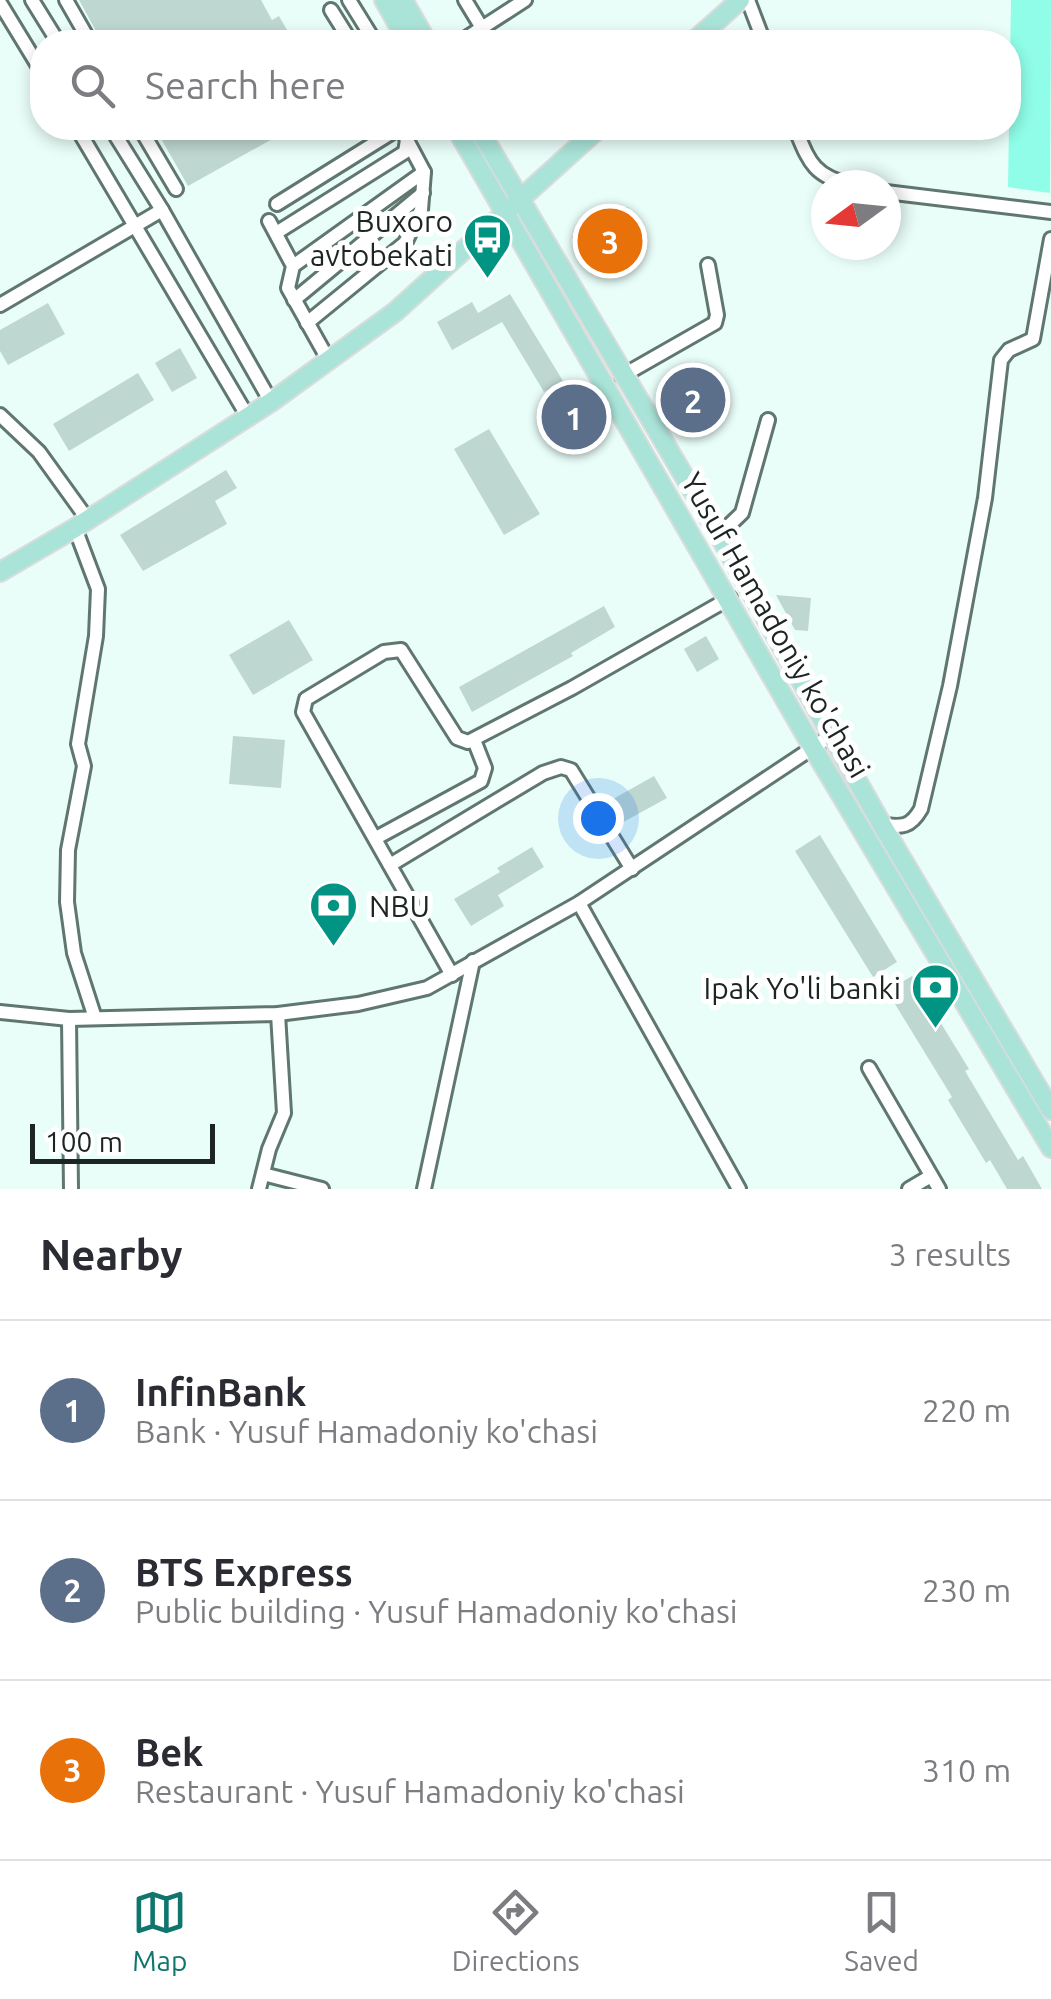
<!DOCTYPE html>
<html lang="en">
<head>
<meta charset="utf-8">
<style>
	:root { --surface:#fff; --page:#f7f7f7; --text:#2b2b33; --muted:#7c7c81; --line:#e1e1e2; --accent:#0f766e }
	body { margin:0; font-family:Ubuntu,sans-serif; background:var(--page); color:var(--text) }
	.compass { position:absolute; left:811px; top:170px; width:90px; height:90px; border-radius:50%; background:var(--surface); box-shadow:0 5px 15px #0003; rotate:255deg }
	.scale { position:absolute; left:30px; bottom:25px; width:185px; box-sizing:border-box; padding-left:10px; border:5px solid #1c2523; border-top:0; font-size:28px; line-height:35px; white-space:nowrap; color:#1c2523; -webkit-text-stroke:8px #fff; paint-order:stroke }
	.you { position:absolute; left:598px; top:818px; width:35px; height:35px; margin:-25px; border:8px solid #fff; border-radius:50%; background:#1a73e8; box-shadow:0 0 0 15px #1a73e833 }
	.badge { display:grid; place-items:center; width:65px; height:65px; border-radius:50%; background:var(--accent); color:#fff; font-size:32px; font-weight:700 }
	.pin { position:absolute; translate:-50% -50%; border:5px solid #fff; box-shadow:0 2px 10px #0006 }
	.list { margin:0; padding:0; list-style:none }
	h2 { display:flex; justify-content:space-between; align-items:center; height:130px; margin:0; padding:0 40px; font-size:42px }
	h2 small { font-size:32px; font-weight:400; color:var(--muted) }
	.list li { display:grid; grid-template-columns:65px 1fr auto; gap:30px; align-items:center; box-sizing:border-box; height:180px; padding:0 40px; border-top:2px solid var(--line) }
	.list b { display:block; font-size:38px; white-space:nowrap }
	.list p { margin:0; font-size:32px; white-space:nowrap; color:var(--muted) }
	.list em { font-size:32px; font-style:normal; color:var(--muted) }
	.icon { flex:none; width:55px; height:55px; fill:none; stroke:currentColor; stroke-width:2; stroke-linecap:round; stroke-linejoin:round }
	.map { position:relative; flex:none; width:1051px; height:1189px; overflow:hidden }
	.search { position:absolute; background:var(--surface); box-shadow:0 5px 15px #0003; left:30px; right:30px; top:30px; height:110px; display:flex; align-items:center; gap:25px; box-sizing:border-box; padding:0 35px; border-radius:40px; color:var(--muted); font-size:38px }
	.sheet { height:670px; background:var(--surface) }
	nav { display:flex; justify-content:space-around; align-items:center; box-sizing:border-box; height:140px; border-top:2px solid var(--line); background:var(--surface); font-size:28px; color:var(--muted) }
	nav a { display:grid; justify-items:center; gap:5px }
	nav .on { color:var(--accent) }
	.map>svg:first-child { display:block }
</style>
</head>
<body>
<div class="map">
<svg width="1051" height="1189" viewBox="0 0 1051 1189">
	<rect width="100%" height="100%" fill="#eafef9"/>
	<path fill="#8ffde8" d="M1011 0H1051L1050 193 1008 187Z"/>
	<g fill="#bfd7d1">
		<path d="M79 0H261L272 20 279 16 294 42H102Z"/>
		<path d="M155 128H292L188 186Z"/>
		<path d="M628 207 647 244 592 274 572 237Z"/>
		<path d="M510 294 563 381 544 392 502 322 452 350 437 322 472 302 478 313Z"/>
		<path d="M48 303 65 334 8 365 0 351V330Z"/>
		<path d="M180 348 197 378 172 392 155 363Z"/>
		<path d="M138 373 154 400 69 451 53 424Z"/>
		<path d="M489 429 540 514 504 535 454 449Z"/>
		<path d="M226 470 237 488 215 501 227 524 143 571 120 535Z"/>
		<path d="M776 595 811 598 808 631 795 630Z"/>
		<path d="M604 606 615 627 571 653 573 656 472 712 459 687Z"/>
		<path d="M289 620 313 660 253 695 229 655Z"/>
		<path d="M706 636 719 659 697 672 684 649Z"/>
		<path d="M233 736 285 740 281 788 229 784Z"/>
		<path d="M654 776 667 798 618 825 606 803Z"/>
		<path d="M820 835 897 962 873 977 795 851Z"/>
		<path d="M532 847 544 867 498 895 504 906 471 926 454 899 500 872 497 868Z"/>
		<path d="M912 976 969 1069 965 1071 1018 1160 1023 1156 1042 1189H1007L990 1160 986 1163 948 1100 952 1097 887 991Z"/>
	</g>
	<g fill="none" stroke-linecap="round" stroke-linejoin="round">
		<defs>
			<g id="minor">
				<path d="M32 0 58 42"/>
				<path d="M66 0 90 42"/>
				<path d="M349 0 375 42"/>
				<path d="M465 0 482 28"/>
				<path d="M748 0 764 42"/>
				<path d="M0 3 42 72"/>
				<path d="M331 10 351 42"/>
				<path d="M460 42 525 0"/>
				<path d="M77 128 248 417"/>
				<path d="M111 128 162 210 271 402"/>
				<path d="M140 128 176 189"/>
				<path d="M795 128C809 161 812 175 850 185"/>
				<path d="M886 192 1051 212"/>
				<path d="M277 204 399 128"/>
				<path d="M269 221 293 266 288 288 329 361"/>
				<path d="M276 233 405 152 407 140 401 128"/>
				<path d="M293 266 424 172"/>
				<path d="M294 300 423 193"/>
				<path d="M0 305 162 210"/>
				<path d="M307 323 405 243 421 210 424 172 407 140"/>
				<path d="M622 376 715 323 717 315 708 265"/>
				<path d="M0 415 39 452 88 520"/>
				<path d="M75 528 98 589 96 636 78 744 84 766 68 850 67 902 74 953 95 1018"/>
				<path d="M719 535 742 513 768 420"/>
				<path d="M882 825C902 827 910 828 921 809L950 686 985 498 1001 360 1009 350 1033 339 1051 239"/>
				<path d="M376 838 481 781 485 768 474 740"/>
				<path d="M390 865 543 773 561 767 571 770 632 869"/>
				<path d="M579 903 739 1189"/>
				<path d="M452 975 303 712 306 699 384 652 401 650 457 738 468 742 572 688 730 598"/>
				<path d="M0 1012 69 1019 278 1014 358 1004 427 988 579 903 832 735"/>
				<path d="M69 1019 71 1189"/>
				<path d="M869 1068 939 1189"/>
				<path d="M263 1174 322 1189"/>
				<path d="M259 1189 269 1149 284 1113 278 1014"/>
				<path d="M424 1189 473 961"/>
				<path d="M909 1189 931 1176"/>
			</g>
			<g id="major">
				<path d="M384 0 408 42"/>
				<path d="M403 0 427 42"/>
				<path d="M693 42 740 0"/>
				<path d="M456 128 813 748 1051 1148"/>
				<path d="M478 128 719 535 882 825 1051 1110"/>
				<path d="M0 572 75 528 271 402 395 312 599 128"/>
			</g>
		</defs>
		<use href="#minor" stroke="#607671" stroke-width="18"/>
		<use href="#major" stroke="#dbdcdc" stroke-width="22"/>
		<use href="#minor" stroke="#fff" stroke-width="12"/>
		<use href="#major" stroke="#aae4d9" stroke-width="18"/>
	</g>
	<defs>
		<symbol id="bus-pin" viewBox="-11 -11 22 30"><path d="M0 17L-7.5 6A9.5 9.5 0 1 1 7.5 6Z" fill="#029482" stroke="#fff"/><path d="M-5-6H5V4H4V6H2V4H-2V6H-4V4H-5ZM-3.5-4V0h7V-4ZM-3.5 1.2v1.5H-2V1.2ZM2 1.2v1.5H3.5V1.2Z" fill="#fff"/></symbol>
		<symbol id="bank-pin" viewBox="-11 -11 22 30"><path d="M0 17L-7.5 6A9.5 9.5 0 1 1 7.5 6Z" fill="#029482" stroke="#fff"/><path d="M-6-4H6V4H-6ZM0-2.3a2.3 2.3 0 1 0 0 4.6a2.3 2.3 0 1 0 0-4.6Z" fill="#fff"/></symbol>
	</defs>
	<g fill-rule="evenodd">
		<use href="#bus-pin" x="460" y="210" width="55" height="75"/>
		<use href="#bank-pin" x="306" y="878" width="55" height="75"/>
		<use href="#bank-pin" x="908" y="960" width="55" height="75"/>
	</g>
	<g text-anchor="middle" dominant-baseline="central" stroke-width="10" stroke-linejoin="round" paint-order="stroke">
		<g font-size="30" fill="#1c2523" stroke="#fff" text-anchor="end">
			<text x="453" y="221">Buxoro<tspan x="453" dy="34">avtobekati</tspan></text>
			<text x="369" y="906" text-anchor="start">NBU</text>
			<text x="901" y="988">Ipak Yo'li banki</text>
		</g>
		<g font-size="30" fill="#1c2523" stroke="#fff">
			<text transform="translate(776 625) rotate(60)">Yusuf Hamadoniy ko'chasi</text>
		</g>
	</g>
</svg>
<svg class="compass" viewBox="-18 -18 36 36"><path d="M0-13l5 13h-10z" fill="#e53935"/><path d="M0 13l5-13h-10z" fill="#7c7c81"/></svg>
<div class="scale">100 m</div>
<div class="you"></div>
<div class="pin badge" style="left:574px;top:417px;background:#5c6f8a">1</div>
<div class="pin badge" style="left:693px;top:400px;background:#5c6f8a">2</div>
<div class="pin badge" style="left:610px;top:241px;background:#e8710a">3</div>
<div class="search"><svg class="icon" aria-label="search" viewBox="0 0 24 24"><circle cx="10" cy="10" r="6"/><path d="M15 15l6 6"/></svg>Search here</div>
</div>
<section class="sheet">
<h2>Nearby<small>3 results</small></h2>
<ul class="list">
<li><span class="badge" style="background:#5c6f8a">1</span><div><b>InfinBank</b><p>Bank · Yusuf Hamadoniy ko'chasi</p></div><em>220 m</em></li>
<li><span class="badge" style="background:#5c6f8a">2</span><div><b>BTS Express</b><p>Public building · Yusuf Hamadoniy ko'chasi</p></div><em>230 m</em></li>
<li><span class="badge" style="background:#e8710a">3</span><div><b>Bek</b><p>Restaurant · Yusuf Hamadoniy ko'chasi</p></div><em>310 m</em></li>
</ul>
</section>
<nav>
<a class="on"><svg class="icon" aria-label="map" viewBox="0 0 24 24"><path d="M3 6l6-2 6 2 6-2v14l-6 2-6-2-6 2zM9 4v14M15 6v14"/></svg>Map</a>
<a><svg class="icon" aria-label="directions" viewBox="0 0 24 24"><path d="M12 3l9 9-9 9-9-9zM9 14v-3h6M13 9l2 2-2 2"/></svg>Directions</a>
<a><svg class="icon" aria-label="saved" viewBox="0 0 24 24"><path d="M7 4h10v16l-5-4-5 4z"/></svg>Saved</a>
</nav>
</body>
</html>
